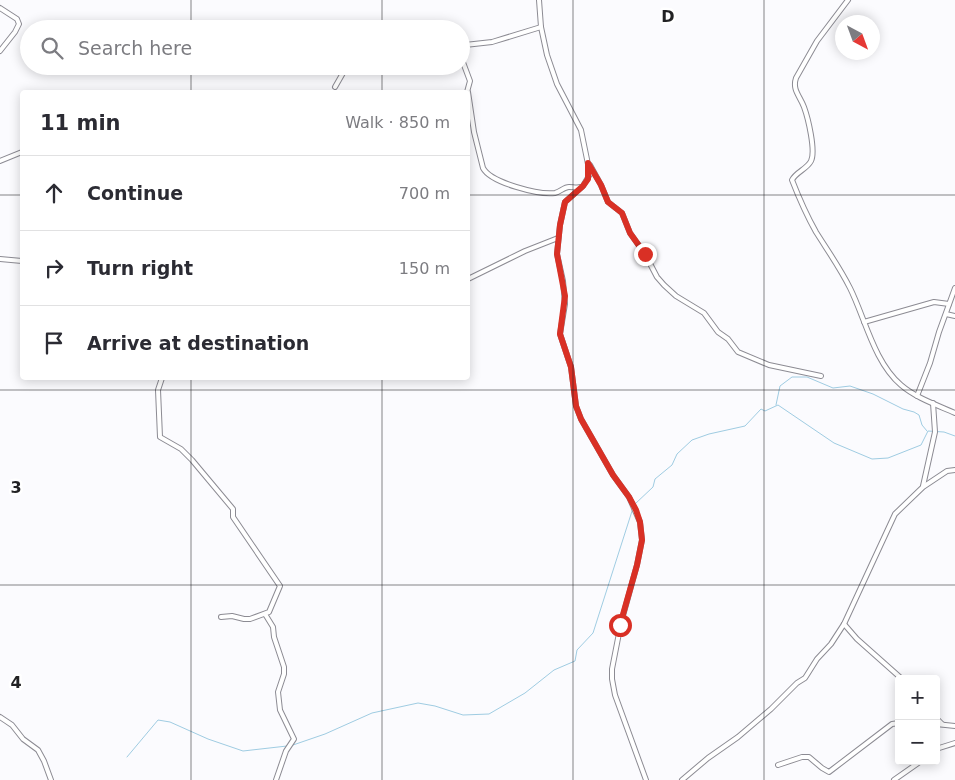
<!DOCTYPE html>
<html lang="en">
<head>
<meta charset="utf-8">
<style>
	:root { --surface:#fff; --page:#f7f7f7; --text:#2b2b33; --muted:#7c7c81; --line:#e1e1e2 }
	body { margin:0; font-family:"DejaVu Sans",sans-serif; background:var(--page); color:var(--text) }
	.controls { position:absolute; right:15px; bottom:15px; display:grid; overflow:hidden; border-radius:5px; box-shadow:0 2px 12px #0003 }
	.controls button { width:45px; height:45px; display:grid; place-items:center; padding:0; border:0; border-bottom:1px solid var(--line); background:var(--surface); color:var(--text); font:25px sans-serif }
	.compass { position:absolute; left:835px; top:15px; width:45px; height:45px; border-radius:50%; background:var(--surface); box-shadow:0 2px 12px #0003; rotate:139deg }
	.stop { position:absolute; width:15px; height:15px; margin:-11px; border:4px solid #d93025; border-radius:50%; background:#fff }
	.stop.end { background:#d93025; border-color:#fff; box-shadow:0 1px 5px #0008 }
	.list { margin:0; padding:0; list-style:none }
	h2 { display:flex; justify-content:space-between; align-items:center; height:65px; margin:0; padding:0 20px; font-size:21px }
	h2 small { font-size:16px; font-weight:400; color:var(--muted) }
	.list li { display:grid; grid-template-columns:32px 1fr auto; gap:15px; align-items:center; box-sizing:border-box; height:75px; padding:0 20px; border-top:1px solid var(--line) }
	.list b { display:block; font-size:19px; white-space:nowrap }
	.list em { font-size:16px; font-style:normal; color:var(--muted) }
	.icon { flex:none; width:28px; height:28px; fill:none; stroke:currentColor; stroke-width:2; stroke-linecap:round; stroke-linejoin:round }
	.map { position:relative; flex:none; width:955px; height:780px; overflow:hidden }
	.search { position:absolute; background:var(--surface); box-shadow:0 2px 12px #0003; left:20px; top:20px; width:450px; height:55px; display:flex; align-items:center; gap:12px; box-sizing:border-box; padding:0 18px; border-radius:28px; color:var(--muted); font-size:19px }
	.panel { position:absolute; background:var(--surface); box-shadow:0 2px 12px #0003; left:20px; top:90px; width:450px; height:290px; border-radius:5px }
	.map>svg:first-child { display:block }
</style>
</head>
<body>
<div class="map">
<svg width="955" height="780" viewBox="0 0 955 780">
	<rect width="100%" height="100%" fill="#fbfbfe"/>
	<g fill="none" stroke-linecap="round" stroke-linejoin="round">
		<g stroke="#9fcce2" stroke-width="1">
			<path d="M776 405 780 386 792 377H807L833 388 850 386 873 394 903 409 914 412 919 415 922 425 927 431"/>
			<path d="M635 504 653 487 655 479 672 465 677 454 692 440 709 434 745 426 761 409 765 411 778 405 834 443 872 459 888 458 921 445 928 431 944 432 955 436"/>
			<path d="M293 745 325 734 372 713 418 703 435 706 463 715 489 714 525 693 554 670 575 661 577 650 593 633 633 508"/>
			<path d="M127 757 158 720 170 722 208 739 243 751 287 746"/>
		</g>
		<defs>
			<g id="minor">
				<path d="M539 0 541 27 547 55 557 84 581 130 590 174 583 186 565 202 560 225 557 254 563 281 565 304 560 334 571 367 576 406 581 419 613 475 629 497 640 522 642 540 637 565 621 623 612 669V679L615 695 646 780"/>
				<path d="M848 0 817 41 796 78C792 90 800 96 804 107 808 118 816 151 811 161 807 169 796 172 792 180 799 198 807 216 816 232 828 251 840 268 850 288 865 318 874 362 901 385 916 398 937 405 955 413"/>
				<path d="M0 8 17 19 19 24 15 32 0 51"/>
				<path d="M378 29H379"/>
				<path d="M461 48 465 45 492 42 541 27"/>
				<path d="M461 57 470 81 467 92"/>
				<path d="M335 87 347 66"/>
				<path d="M468 92 474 132 483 168C491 183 539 195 555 193 560 192 564 187 569 187 573 187 577 188 581 187"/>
				<path d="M0 161 22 152"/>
				<path d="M590 165 601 185 608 202 622 213 630 233 645 254 657 277 664 285 676 296 704 313 718 332 728 339 738 352 769 365 821 376"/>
				<path d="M0 259 22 261"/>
				<path d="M468 279 525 251 558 238"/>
				<path d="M946 314 955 316"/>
				<path d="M864 322 934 302 949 304"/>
				<path d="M162 378 158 390 160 437 181 449 192 460 233 509V517L280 586 269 612 250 619H244L232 616 221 617"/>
				<path d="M917 396 930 363 939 332 955 288"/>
				<path d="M923 486 935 432 933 403"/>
				<path d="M265 614 273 627 274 637 284 667V674L278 692 280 710 294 739 286 751 276 780"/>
				<path d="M844 624 857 639 902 679"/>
				<path d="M0 717 12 725 23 739 38 750 44 761 51 780"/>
				<path d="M936 718 942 724"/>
				<path d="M936 724 955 726"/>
				<path d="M936 749 955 743"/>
				<path d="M778 765 802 757H809L822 768 829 772 892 724 899 723"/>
				<path d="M682 780 708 758 738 737 771 709 797 683 805 678 817 659 831 644 844 624 895 514 923 487 947 471 955 470"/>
				<path d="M894 780 921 761"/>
			</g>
		</defs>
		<use href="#minor" stroke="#8c8b93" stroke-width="6"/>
		<use href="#minor" stroke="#fff" stroke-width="4"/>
	</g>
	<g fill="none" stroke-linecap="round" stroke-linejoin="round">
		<path stroke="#d93025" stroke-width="6" d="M620 625 637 565 642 540 640 522 636 510 629 497 613 475 581 419 576 406 571 367 560 334 565 296 557 254 560 225 565 202 583 186 588 179V163L601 185 608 202 622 213 630 233 645 254"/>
	</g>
	<path fill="none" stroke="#222224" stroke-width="1" stroke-opacity="0.55" d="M191 0V29M382 0V29M573 0V780M764 0V780M191 66V92M382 66V92M0 195H22M468 195H955M191 378V780M382 378V780M0 390H955M0 585H955"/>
	<g font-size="16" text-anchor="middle" font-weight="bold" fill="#222224" stroke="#fff" stroke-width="5" stroke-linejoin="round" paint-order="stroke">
		<text x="668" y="22">D</text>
		<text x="16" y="493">3</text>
		<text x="16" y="688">4</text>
	</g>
</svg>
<div class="controls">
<button>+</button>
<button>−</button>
</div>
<svg class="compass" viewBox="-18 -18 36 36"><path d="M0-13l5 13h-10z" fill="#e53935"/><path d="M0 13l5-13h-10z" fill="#7c7c81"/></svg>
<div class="stop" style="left:620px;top:625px"></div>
<div class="stop end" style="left:645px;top:254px"></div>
<div class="search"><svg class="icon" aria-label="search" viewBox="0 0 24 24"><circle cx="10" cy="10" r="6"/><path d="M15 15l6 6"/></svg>Search here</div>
<section class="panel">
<h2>11 min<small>Walk · 850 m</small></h2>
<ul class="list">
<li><svg class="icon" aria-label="ahead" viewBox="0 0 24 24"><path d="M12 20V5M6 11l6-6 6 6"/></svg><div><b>Continue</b></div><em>700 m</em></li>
<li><svg class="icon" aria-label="right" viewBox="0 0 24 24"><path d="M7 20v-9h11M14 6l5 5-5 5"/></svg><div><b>Turn right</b></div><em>150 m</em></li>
<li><svg class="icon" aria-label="arrive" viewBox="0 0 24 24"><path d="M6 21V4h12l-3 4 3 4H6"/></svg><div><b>Arrive at destination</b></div></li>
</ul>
</section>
</div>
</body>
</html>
